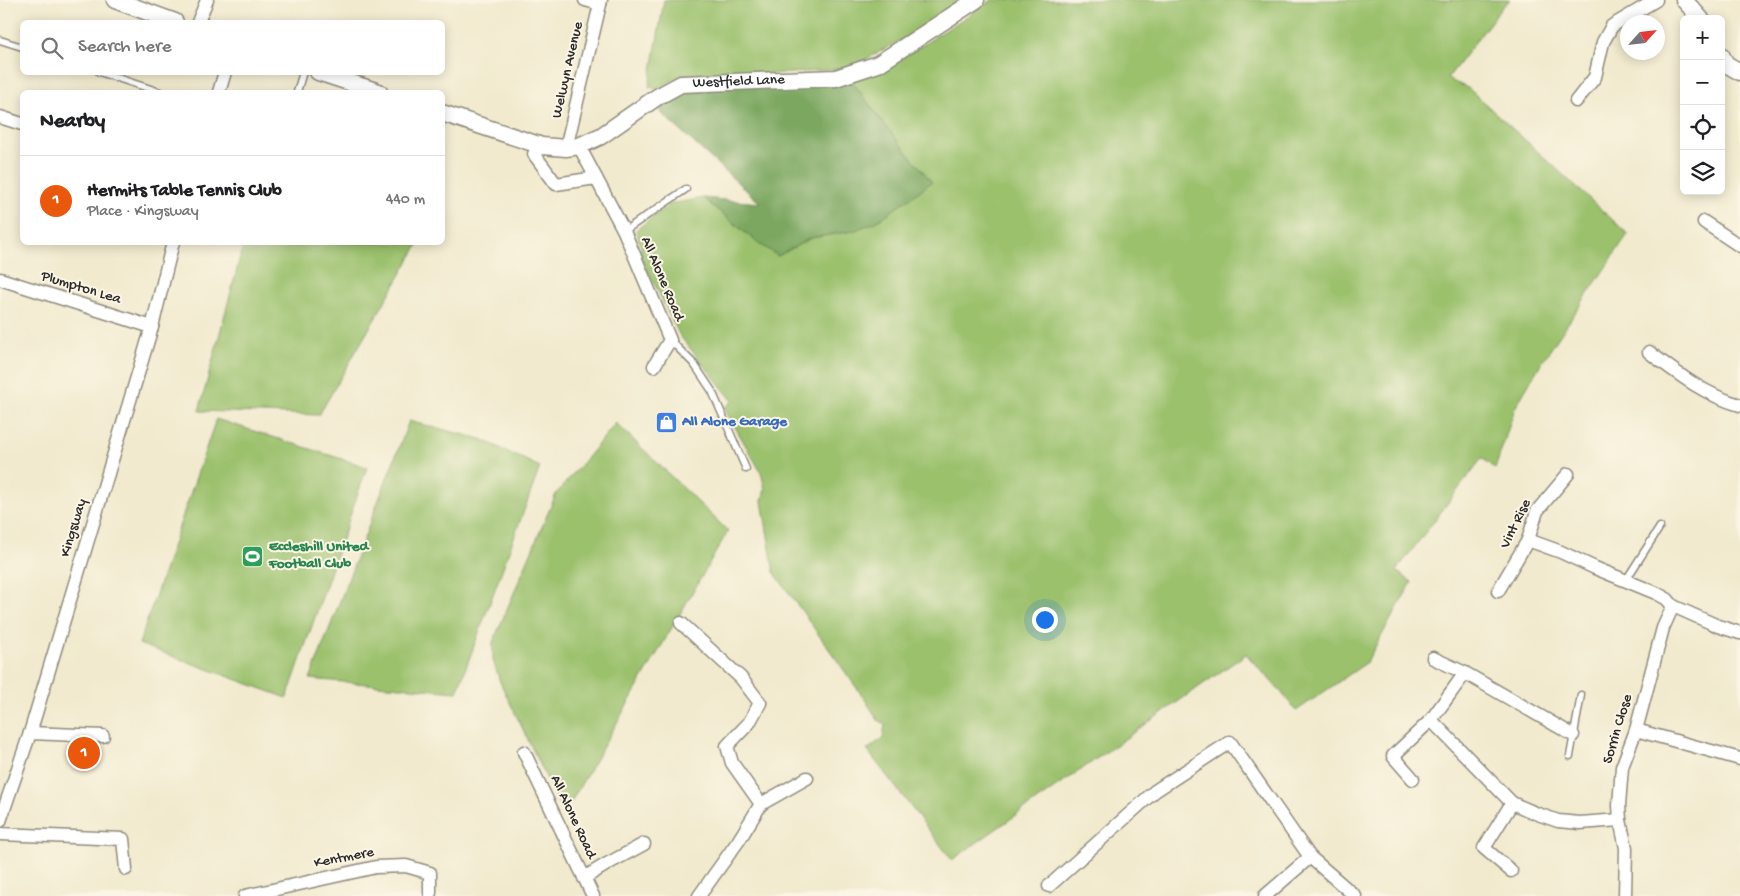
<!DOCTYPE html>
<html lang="en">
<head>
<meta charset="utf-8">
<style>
	:root { --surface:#fff; --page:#f2f2f2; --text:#202124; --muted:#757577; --line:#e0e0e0; --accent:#ea580c }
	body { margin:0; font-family:"Gochi Hand",sans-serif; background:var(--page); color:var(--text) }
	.controls { position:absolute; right:15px; top:15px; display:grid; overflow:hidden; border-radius:8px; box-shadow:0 2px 12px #0003 }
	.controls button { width:45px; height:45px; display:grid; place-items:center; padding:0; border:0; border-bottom:1px solid var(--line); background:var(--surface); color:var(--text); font:25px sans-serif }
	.compass { position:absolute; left:1620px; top:15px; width:45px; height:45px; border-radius:50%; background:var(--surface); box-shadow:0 2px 12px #0003; rotate:63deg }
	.you { position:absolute; left:1044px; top:619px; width:18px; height:18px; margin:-12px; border:4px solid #fff; border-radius:50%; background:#1a73e8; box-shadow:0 0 0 8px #1a73e833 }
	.badge { display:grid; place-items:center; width:32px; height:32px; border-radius:50%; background:var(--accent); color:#fff; font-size:16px; font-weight:700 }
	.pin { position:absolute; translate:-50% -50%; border:2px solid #fff; box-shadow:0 1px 5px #0006 }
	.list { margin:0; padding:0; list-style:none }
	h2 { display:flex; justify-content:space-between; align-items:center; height:65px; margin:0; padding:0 20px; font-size:21px }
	h2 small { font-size:16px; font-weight:400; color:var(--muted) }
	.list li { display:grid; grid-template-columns:32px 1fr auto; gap:15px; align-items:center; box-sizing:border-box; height:90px; padding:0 20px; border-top:1px solid var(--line) }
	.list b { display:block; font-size:19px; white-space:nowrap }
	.list p { margin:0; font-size:16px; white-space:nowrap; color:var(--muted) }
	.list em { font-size:16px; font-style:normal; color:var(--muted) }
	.icon { flex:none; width:28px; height:28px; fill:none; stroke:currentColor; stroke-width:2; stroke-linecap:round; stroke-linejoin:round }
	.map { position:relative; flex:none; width:1740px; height:896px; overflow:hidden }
	.search { position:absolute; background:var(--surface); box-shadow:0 2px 12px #0003; left:20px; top:20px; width:425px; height:55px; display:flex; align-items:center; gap:12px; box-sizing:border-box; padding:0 18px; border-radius:8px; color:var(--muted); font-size:19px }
	.panel { position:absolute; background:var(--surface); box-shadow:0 2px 12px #0003; left:20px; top:90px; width:425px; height:155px; border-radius:8px }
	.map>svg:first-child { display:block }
</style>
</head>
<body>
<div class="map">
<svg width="1740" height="896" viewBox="0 0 1740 896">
	<rect width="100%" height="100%" fill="#fcf5e5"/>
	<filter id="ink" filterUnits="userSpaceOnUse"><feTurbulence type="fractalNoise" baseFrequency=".02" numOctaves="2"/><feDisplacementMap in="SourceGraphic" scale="10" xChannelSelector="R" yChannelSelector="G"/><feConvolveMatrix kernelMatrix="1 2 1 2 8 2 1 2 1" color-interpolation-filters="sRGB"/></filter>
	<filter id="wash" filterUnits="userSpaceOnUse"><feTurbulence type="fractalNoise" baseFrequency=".0096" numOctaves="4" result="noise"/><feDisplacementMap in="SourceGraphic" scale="20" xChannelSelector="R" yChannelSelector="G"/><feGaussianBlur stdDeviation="1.12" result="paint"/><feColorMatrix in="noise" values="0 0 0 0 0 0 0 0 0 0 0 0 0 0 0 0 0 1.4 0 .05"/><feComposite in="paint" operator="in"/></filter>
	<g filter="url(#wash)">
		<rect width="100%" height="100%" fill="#f1eace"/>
		<g fill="#9bc16d" stroke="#63764c">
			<path d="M664 0H964L903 39 850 68 792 73 681 76 656 89 649 87Z"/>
			<path d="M992 0H1510L1502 7 1447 79 1468 88 1628 234 1540 365 1515 408 1495 469 1482 458 1396 571 1412 582 1366 663 1296 711 1282 693 1246 654 952 860 867 750 883 738 885 724 878 720 866 701 774 572 762 501 765 489 761 472 724 408 733 401 680 336 640 255 641 247 636 230 670 204 703 198 757 242 778 256 811 238 853 231 881 120 851 80 881 72Z"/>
			<path d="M244 243H419L319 415 199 411Z"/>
			<path d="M216 419 367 467 287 698 139 644Z"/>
			<path d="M409 421 481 439 540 467 457 692 310 679Z"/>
			<path d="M616 423 728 531 564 814 500 682 493 660V642L556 494Z"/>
		</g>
		<path fill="#7ca760" stroke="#546946" d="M851 80 881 120 932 182 878 221 853 231 811 238 778 256 757 242 703 198 760 203 659 111 671 97 690 88Z"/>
	</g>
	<g filter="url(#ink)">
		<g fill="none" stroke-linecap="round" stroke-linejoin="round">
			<defs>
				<g id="service">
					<path d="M0 40 22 47"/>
					<path d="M99 72 160 92"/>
					<path d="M297 92 303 72"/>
					<path d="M624 231 686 189"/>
					<path d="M670 340 694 364 712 391 746 469"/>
					<path d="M1626 580 1660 527"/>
					<path d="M1570 756 1581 695"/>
				</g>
				<g id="minor">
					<path d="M585 0 600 4"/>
					<path d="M198 22 207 0"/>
					<path d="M219 92 225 72"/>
					<path d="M1576 101 1595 77 1603 42 1612 26 1656 0"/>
					<path d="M0 117 22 124"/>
					<path d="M579 146 624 231 670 340 654 366"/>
					<path d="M566 148 601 0"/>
					<path d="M534 154 556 184 596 178"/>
					<path d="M1704 222 1740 246"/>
					<path d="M0 279 152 327"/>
					<path d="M1649 352C1678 374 1705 395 1740 405"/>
					<path d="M1528 540 1561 552 1595 568 1656 593 1667 599 1673 606 1718 626 1740 633"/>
					<path d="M1498 591 1528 540 1537 511 1568 474"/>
					<path d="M681 623 741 678 760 703 749 723 727 746 732 763 761 804 739 840 699 896"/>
					<path d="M1433 658 1465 673 1573 735"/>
					<path d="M1431 720 1512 803 1535 813 1558 821 1580 823 1620 820"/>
					<path d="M1636 730 1740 759"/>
					<path d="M30 733 103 736"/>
					<path d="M524 752 593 896"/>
					<path d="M1413 779 1393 756 1431 720 1465 673"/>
					<path d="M761 804 807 778"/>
					<path d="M0 821 30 733 152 327 173 242"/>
					<path d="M0 834 123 839 126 869"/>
					<path d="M1511 871 1484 848 1512 803"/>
					<path d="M584 878 607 864 644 844"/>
					<path d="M1049 886 1155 791 1230 742 1310 857 1355 896"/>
					<path d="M245 896 376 867 406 866 430 873V893"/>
					<path d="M1265 896 1310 857"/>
					<path d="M1625 896 1626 848 1620 820 1619 805 1622 767 1636 730 1663 628 1673 606"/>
				</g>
				<g id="tertiary">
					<path d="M115 0 175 22"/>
					<path d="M1684 0 1701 19"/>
					<path d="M1721 55 1726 64 1740 72"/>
					<path d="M318 72 379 92"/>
					<path id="s1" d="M442 113 542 146 566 148 579 146 601 136 657 97 681 84 836 78 878 64 976 0"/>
				</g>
			</defs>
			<use href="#service" stroke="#8e8a7c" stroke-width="9"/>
			<use href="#minor" stroke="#8e8a7c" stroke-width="15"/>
			<use href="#tertiary" stroke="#8e8a7c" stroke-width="19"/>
			<use href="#service" stroke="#fff" stroke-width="6"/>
			<use href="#minor" stroke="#fff" stroke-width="12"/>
			<use href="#tertiary" stroke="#fff" stroke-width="16"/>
		</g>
	</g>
	<defs>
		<symbol id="shop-square" viewBox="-11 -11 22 22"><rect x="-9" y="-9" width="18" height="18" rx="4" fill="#3f7fe0" stroke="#fcf5e5"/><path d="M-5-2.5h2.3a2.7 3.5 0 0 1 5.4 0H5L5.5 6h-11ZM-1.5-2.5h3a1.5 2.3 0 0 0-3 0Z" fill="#fff"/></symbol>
		<symbol id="stadium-square" viewBox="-11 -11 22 22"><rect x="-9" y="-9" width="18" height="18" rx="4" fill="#2e9e5b" stroke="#fcf5e5"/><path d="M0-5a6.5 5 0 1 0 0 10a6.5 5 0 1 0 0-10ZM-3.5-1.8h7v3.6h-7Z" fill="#fff"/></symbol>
	</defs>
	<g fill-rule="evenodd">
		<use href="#shop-square" x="654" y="410" width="25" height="25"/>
		<use href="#stadium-square" x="240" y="544" width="25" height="25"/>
	</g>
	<g text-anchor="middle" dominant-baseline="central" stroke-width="4" stroke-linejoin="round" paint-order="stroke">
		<g font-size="15" fill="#2b2b2b" stroke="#fcf5e5">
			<text transform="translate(568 70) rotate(-77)">Welwyn Avenue</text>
			<text stroke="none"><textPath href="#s1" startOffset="320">Westfield Lane</textPath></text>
			<text transform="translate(662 279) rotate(67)">All Alone Road</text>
			<text transform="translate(81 288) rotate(17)">Plumpton Lea</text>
			<text transform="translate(1516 524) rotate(-64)">Vint Rise</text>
			<text transform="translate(74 528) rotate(-73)">Kingsway</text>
			<text transform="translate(1618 729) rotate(-73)">Sorrin Close</text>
			<text transform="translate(573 817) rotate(65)">All Alone Road</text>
			<text transform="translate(344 858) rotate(-11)">Kentmere</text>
		</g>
		<g font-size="15" font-weight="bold" fill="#366cbe" stroke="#fcf5e5" text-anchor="start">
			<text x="682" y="422">All Alone Garage</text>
		</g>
		<g font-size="15" font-weight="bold" fill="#27864d" stroke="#fcf5e5" text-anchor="start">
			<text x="269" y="547">Eccleshill United<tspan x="269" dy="17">Football Club</tspan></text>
		</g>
	</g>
</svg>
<div class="controls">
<button>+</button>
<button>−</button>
<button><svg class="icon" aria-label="locate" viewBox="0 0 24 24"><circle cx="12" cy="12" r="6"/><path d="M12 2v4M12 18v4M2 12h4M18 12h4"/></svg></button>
<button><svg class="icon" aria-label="layers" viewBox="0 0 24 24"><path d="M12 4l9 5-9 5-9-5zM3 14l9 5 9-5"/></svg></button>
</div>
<svg class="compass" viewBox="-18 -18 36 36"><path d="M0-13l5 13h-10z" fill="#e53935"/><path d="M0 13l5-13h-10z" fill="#757577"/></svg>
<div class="you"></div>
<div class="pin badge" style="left:84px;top:753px">1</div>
<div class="search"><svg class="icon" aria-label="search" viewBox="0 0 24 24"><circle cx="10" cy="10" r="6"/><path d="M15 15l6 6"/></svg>Search here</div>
<section class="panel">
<h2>Nearby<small></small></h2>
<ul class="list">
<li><span class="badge">1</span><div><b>Hermits Table Tennis Club</b><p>Place · Kingsway</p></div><em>440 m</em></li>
</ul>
</section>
</div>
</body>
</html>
